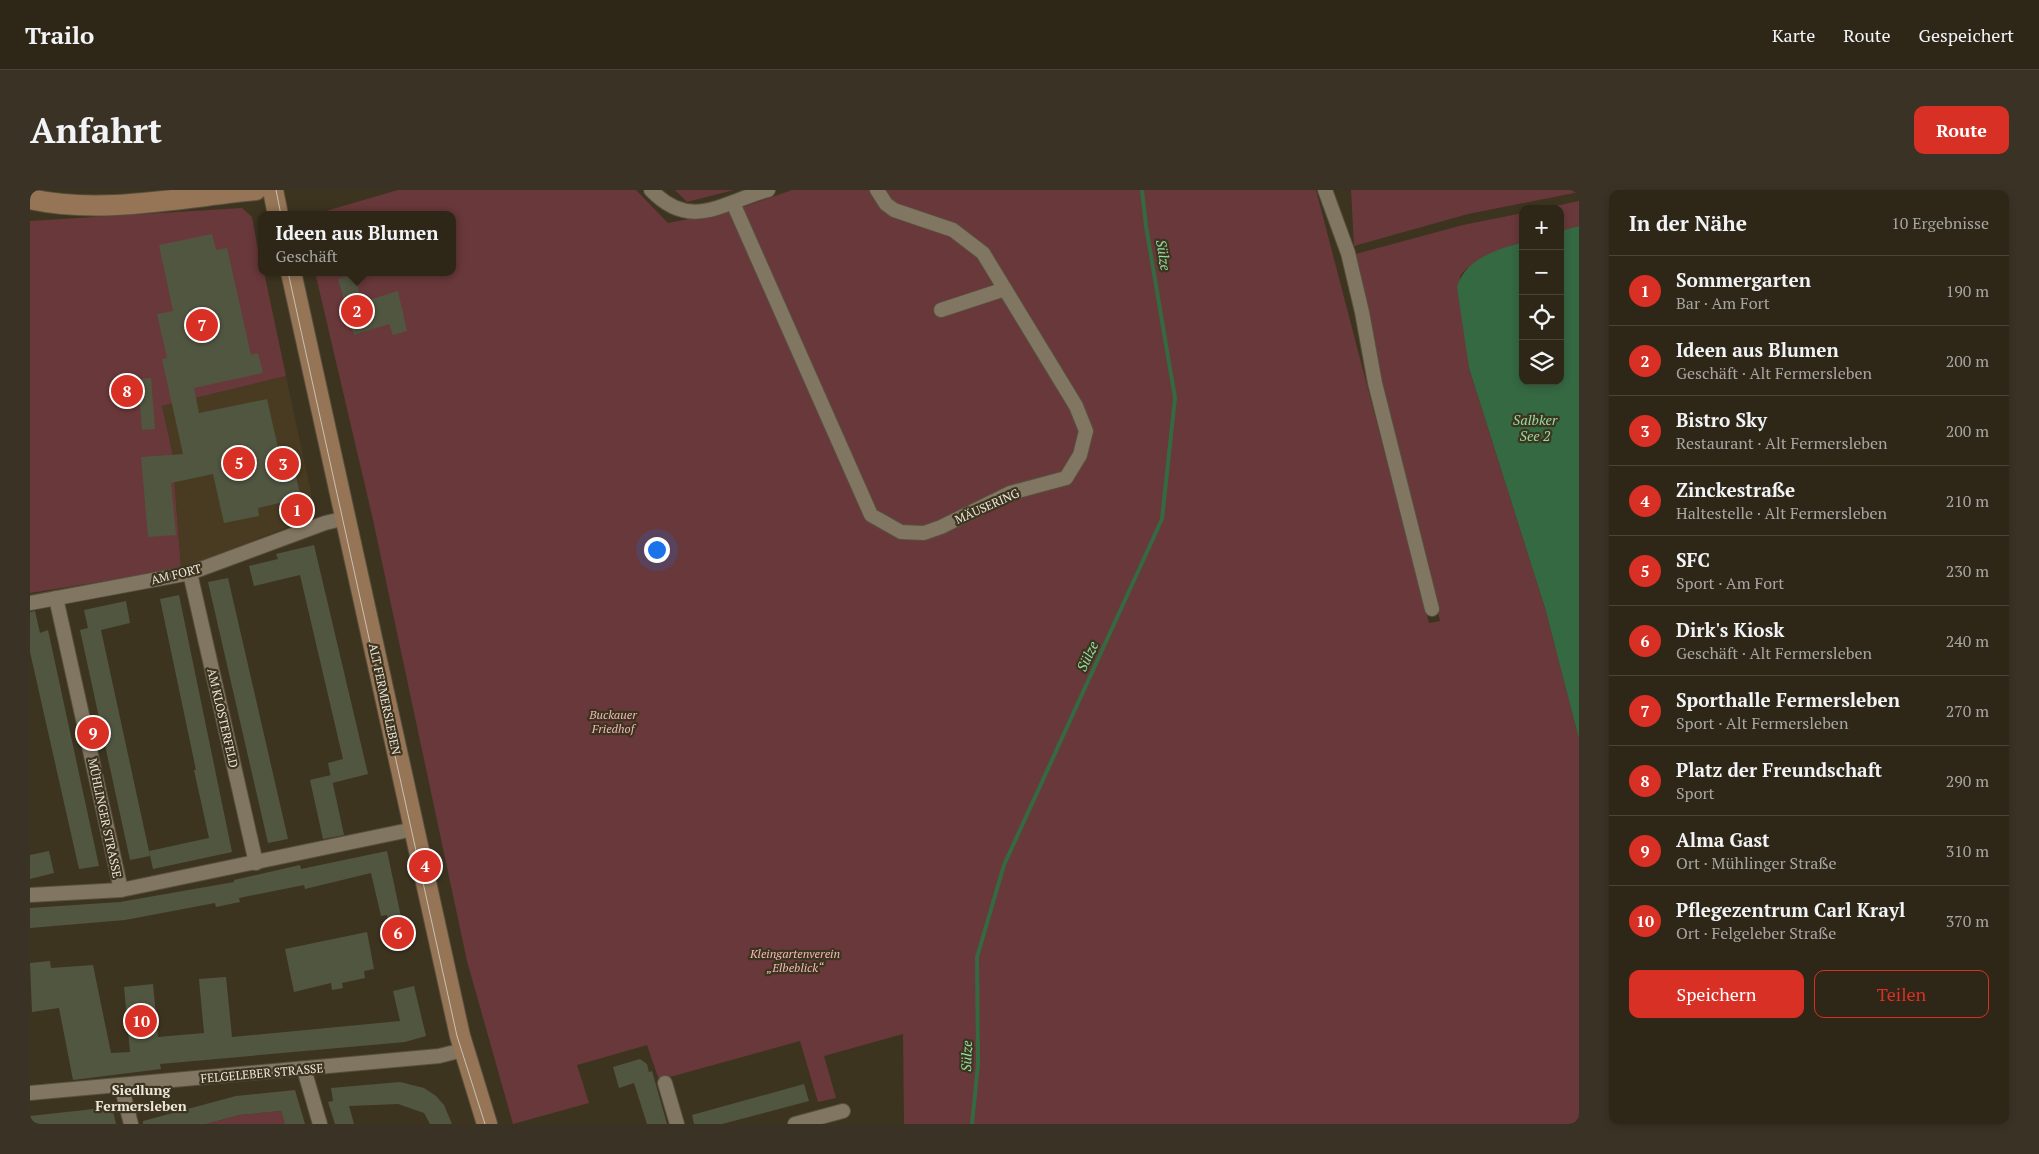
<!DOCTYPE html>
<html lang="de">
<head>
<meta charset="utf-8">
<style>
	:root { --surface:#2e2718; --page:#3a3325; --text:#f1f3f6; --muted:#a7a5a2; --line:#494437; --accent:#d93025 }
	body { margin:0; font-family:"PT Serif",serif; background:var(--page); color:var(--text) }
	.controls { position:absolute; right:15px; top:15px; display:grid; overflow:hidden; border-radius:10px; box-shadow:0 2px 8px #0003 }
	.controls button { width:45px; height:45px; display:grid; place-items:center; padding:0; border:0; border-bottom:1px solid var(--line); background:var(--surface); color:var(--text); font:25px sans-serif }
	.you { position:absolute; left:626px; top:359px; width:18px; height:18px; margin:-12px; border:4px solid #fff; border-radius:50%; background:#1a73e8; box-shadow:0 0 0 8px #1a73e833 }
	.badge { display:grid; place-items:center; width:32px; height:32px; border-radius:50%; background:var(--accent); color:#fff; font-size:16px; font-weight:700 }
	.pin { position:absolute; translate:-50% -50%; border:2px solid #fff; box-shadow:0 1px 5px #0006 }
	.popup { position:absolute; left:228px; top:21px; width:198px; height:65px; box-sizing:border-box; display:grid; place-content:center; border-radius:10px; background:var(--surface); filter:drop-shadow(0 1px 4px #0005); font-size:16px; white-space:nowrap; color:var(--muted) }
	.popup b { font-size:19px; color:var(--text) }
	.popup::after { content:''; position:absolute; left:50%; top:100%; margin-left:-10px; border:10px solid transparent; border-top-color:var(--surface) }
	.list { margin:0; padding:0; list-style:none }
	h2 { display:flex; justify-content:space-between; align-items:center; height:65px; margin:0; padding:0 20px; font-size:21px }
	h2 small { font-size:16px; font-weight:400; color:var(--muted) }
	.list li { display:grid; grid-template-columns:32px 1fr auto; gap:15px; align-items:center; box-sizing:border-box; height:70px; padding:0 20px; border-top:1px solid var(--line) }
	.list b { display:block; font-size:19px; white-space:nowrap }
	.list p { margin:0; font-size:16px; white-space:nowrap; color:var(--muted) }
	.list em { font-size:16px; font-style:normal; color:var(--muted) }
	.actions { display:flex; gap:10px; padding:15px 20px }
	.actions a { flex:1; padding:11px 0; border:1px solid var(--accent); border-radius:10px; text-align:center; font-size:18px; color:var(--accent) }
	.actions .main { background:var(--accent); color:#fff }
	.icon { flex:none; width:28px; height:28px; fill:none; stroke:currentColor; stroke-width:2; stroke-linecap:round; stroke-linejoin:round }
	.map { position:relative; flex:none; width:1549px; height:934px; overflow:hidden; border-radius:10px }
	header { display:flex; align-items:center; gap:30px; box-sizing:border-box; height:70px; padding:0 25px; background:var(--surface); border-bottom:1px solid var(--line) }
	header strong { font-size:24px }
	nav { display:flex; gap:28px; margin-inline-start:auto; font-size:18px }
	.intro { display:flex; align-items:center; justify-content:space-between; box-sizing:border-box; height:120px; padding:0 30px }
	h1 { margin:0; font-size:35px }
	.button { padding:12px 22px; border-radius:10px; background:var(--accent); color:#fff; font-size:18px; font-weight:700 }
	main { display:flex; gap:30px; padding:0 30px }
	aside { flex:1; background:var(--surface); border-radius:10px; box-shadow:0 2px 8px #0003 }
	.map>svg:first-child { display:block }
</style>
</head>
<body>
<header>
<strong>Trailo</strong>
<nav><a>Karte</a><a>Route</a><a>Gespeichert</a></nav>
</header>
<div class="intro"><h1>Anfahrt</h1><a class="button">Route</a></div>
<main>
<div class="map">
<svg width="1549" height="934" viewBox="0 0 1549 934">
	<rect width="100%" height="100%" fill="#3d3420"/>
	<path fill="#483b21" d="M256 186 286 326 151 379 142 261 132 216Z"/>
	<g fill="#69383a">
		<path d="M368 0H606L638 33 705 20 762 0H1286L1399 433 1410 431 1322 65 1433 35 1493 23V52C1469 59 1447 66 1430 86L1439 178 1515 418 1549 549V934H874L873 844 794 866 806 908 788 912 770 851 629 890 617 855 547 875 559 913 483 934 437 771 343 330 285 82H422V25H282Z"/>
		<path d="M645 0H704L657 12Z"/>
		<path d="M1321 0H1549V2L1438 24 1324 56Z"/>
		<path d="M1549 11V36L1530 41V19H1512Z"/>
		<path d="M212 18 222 27 232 82H234L256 186 132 216 142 261 151 379 0 403V31Z"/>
		<path d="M251 921 255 934H176L209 925Z"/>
	</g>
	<path fill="#356942" d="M1549 36V549L1515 418 1439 178 1427 97C1436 68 1466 60 1493 52V191H1530V41Z"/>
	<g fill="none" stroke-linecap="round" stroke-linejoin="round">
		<path stroke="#356942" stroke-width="4" d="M942 934 948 874 947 767 974 675 1132 329 1145 208 1116 36 1112 0"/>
	</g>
	<g fill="#515641">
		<path d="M182 44 186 60 197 58 221 165 228 163 233 183 164 198 169 223 237 209 249 262 260 260 271 308 228 318 229 326 194 333 183 284 141 293 146 345 118 347 111 267 153 264 132 169 137 168 127 124 143 121 129 55Z"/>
		<path d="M324 84 332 112 368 101 377 141 363 145 359 134 324 145 308 89Z"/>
		<path d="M121 188 125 239 112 240 108 189Z"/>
		<path d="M284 355 338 584 302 593 298 573 313 569 270 385 224 396 219 376 248 369 246 364Z"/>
		<path d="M198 388 258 649 238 653 178 392Z"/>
		<path d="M149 405 202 662 123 679 119 661 179 648 164 580H166L130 409Z"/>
		<path d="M96 411 100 433 71 440 120 666 100 670 50 440 58 438 54 420Z"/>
		<path d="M5 421 10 443 18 440 69 676 49 679 0 462V422Z"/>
		<path d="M301 585 314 645 293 649 280 590Z"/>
		<path d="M19 661 24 683 0 689V665Z"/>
		<path d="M357 661 377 755 364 757 357 725 351 726 341 683 275 699 274 695 209 708 210 712 186 717 185 713 95 730 0 738V718L90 712 204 692V690L270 675 271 679Z"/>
		<path d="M337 742 344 779 334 781 335 788 312 793 313 798 302 800 301 793 264 802 255 759Z"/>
		<path d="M20 771 21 778 63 775 81 863 100 862 94 797 123 794 128 847 174 843 169 789 196 787 202 847 370 831 363 801 384 796 396 846 375 852 130 874 131 879 43 890 29 818 2 822 0 773Z"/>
		<path d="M610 869 617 874 619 882 622 881 637 934H617L604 893 589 898 583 877Z"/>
		<path d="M370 892 394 898 406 906 414 915 422 934H400L394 923 368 914 319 916 324 934H305L298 912 303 911 301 898Z"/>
		<path d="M774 894 779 911 692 934H664L662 925Z"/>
		<path d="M265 900 275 934H255L251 921 209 925 176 934H113V931L206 906Z"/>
		<path d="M82 917 86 934H0V926Z"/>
	</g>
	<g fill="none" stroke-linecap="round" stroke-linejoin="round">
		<defs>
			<g id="street">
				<path d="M621 0C661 42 693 12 738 0"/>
				<path d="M1295 0 1318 63 1332 122 1345 193 1402 419"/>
				<path d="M703 13 841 325 871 342 894 343 911 337 980 303 1036 288 1050 265 1056 241 1046 216 953 63 923 40 864 20 856 14 847 0"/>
				<path d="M911 120 975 99"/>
				<path d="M160 383 226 673"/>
				<path d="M26 408 91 700"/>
				<path d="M0 413 160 383 295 333 316 328"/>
				<path d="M0 705 91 700 384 639"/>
				<path d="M274 879 290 934"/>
				<path d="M635 893 647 934"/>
				<path d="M91 895 101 934"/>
				<path d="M0 903 409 866 433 860"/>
				<path d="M765 934 813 921"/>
			</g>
			<g id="secondary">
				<path d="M243 0 248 25"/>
				<path d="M0 9C71 25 154 7 226 0"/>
				<path d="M261 82 430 846 457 934"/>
			</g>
		</defs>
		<use href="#street" stroke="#58503f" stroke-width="16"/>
		<use href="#secondary" stroke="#58503f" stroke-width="22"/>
		<use href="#street" stroke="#817661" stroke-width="14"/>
		<use href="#secondary" stroke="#967556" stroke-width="20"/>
		<g stroke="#c8c1b3" stroke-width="1">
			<path d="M246 0 251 25"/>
			<path d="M258 82 427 846 455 934"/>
		</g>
	</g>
	<g text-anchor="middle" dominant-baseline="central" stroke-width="4.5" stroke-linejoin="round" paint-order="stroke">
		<g font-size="12" fill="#ede7db" stroke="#3d3420">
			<text transform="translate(957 316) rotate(-24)">MÄUSERING</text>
			<text transform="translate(146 384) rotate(-14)">AM FORT</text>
			<text transform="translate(355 509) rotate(78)">ALT FERMERSLEBEN</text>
			<text transform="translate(193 528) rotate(77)">AM KLOSTERFELD</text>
			<text transform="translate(75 628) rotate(78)">MÜHLINGER STRASSE</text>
			<text transform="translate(232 883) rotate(-5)">FELGELEBER STRASSE</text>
		</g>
		<g font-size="12" font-style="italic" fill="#f3b8b8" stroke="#3d3420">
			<text x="583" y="524">Buckauer<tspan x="583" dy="14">Friedhof</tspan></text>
			<text x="765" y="763">Kleingartenverein<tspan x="765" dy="14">„Elbeblick“</tspan></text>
		</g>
		<g font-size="14" font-style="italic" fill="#91dea2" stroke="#3d3420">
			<text transform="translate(1134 65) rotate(81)">Sülze</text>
			<text x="1505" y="229">Salbker<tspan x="1505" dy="16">See 2</tspan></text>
			<text transform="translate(1057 466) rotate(-65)">Sülze</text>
			<text transform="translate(936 866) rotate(-88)">Sülze</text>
		</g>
		<g font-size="14" font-weight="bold" fill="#ede7db" stroke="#3d3420">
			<text x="111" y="899">Siedlung<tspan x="111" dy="16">Fermersleben</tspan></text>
		</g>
	</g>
</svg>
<div class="controls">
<button>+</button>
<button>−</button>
<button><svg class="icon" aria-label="locate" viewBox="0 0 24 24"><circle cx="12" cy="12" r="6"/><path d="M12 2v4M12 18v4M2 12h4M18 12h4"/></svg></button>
<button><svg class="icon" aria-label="layers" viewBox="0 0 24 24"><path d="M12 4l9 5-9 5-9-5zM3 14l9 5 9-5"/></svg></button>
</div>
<div class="you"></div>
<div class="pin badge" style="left:267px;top:320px">1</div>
<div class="pin badge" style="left:327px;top:121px">2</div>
<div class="popup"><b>Ideen aus Blumen</b>Geschäft</div>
<div class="pin badge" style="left:253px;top:274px">3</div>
<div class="pin badge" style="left:395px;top:676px">4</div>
<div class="pin badge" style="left:209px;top:273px">5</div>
<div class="pin badge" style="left:368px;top:743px">6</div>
<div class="pin badge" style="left:172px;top:135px">7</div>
<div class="pin badge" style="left:97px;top:201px">8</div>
<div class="pin badge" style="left:63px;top:543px">9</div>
<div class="pin badge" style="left:111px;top:831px">10</div>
</div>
<aside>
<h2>In der Nähe<small>10 Ergebnisse</small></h2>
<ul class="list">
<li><span class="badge">1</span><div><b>Sommergarten</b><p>Bar · Am Fort</p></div><em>190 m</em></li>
<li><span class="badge">2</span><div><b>Ideen aus Blumen</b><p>Geschäft · Alt Fermersleben</p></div><em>200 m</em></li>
<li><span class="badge">3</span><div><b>Bistro Sky</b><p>Restaurant · Alt Fermersleben</p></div><em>200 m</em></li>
<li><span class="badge">4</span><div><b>Zinckestraße</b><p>Haltestelle · Alt Fermersleben</p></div><em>210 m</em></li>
<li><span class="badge">5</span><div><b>SFC</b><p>Sport · Am Fort</p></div><em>230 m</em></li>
<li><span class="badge">6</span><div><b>Dirk's Kiosk</b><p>Geschäft · Alt Fermersleben</p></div><em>240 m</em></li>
<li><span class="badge">7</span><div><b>Sporthalle Fermersleben</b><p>Sport · Alt Fermersleben</p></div><em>270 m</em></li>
<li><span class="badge">8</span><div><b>Platz der Freundschaft</b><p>Sport</p></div><em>290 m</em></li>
<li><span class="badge">9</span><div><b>Alma Gast</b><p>Ort · Mühlinger Straße</p></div><em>310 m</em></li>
<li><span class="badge">10</span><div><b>Pflegezentrum Carl Krayl</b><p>Ort · Felgeleber Straße</p></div><em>370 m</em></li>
</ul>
<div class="actions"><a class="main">Speichern</a><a>Teilen</a></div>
</aside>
</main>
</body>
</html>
